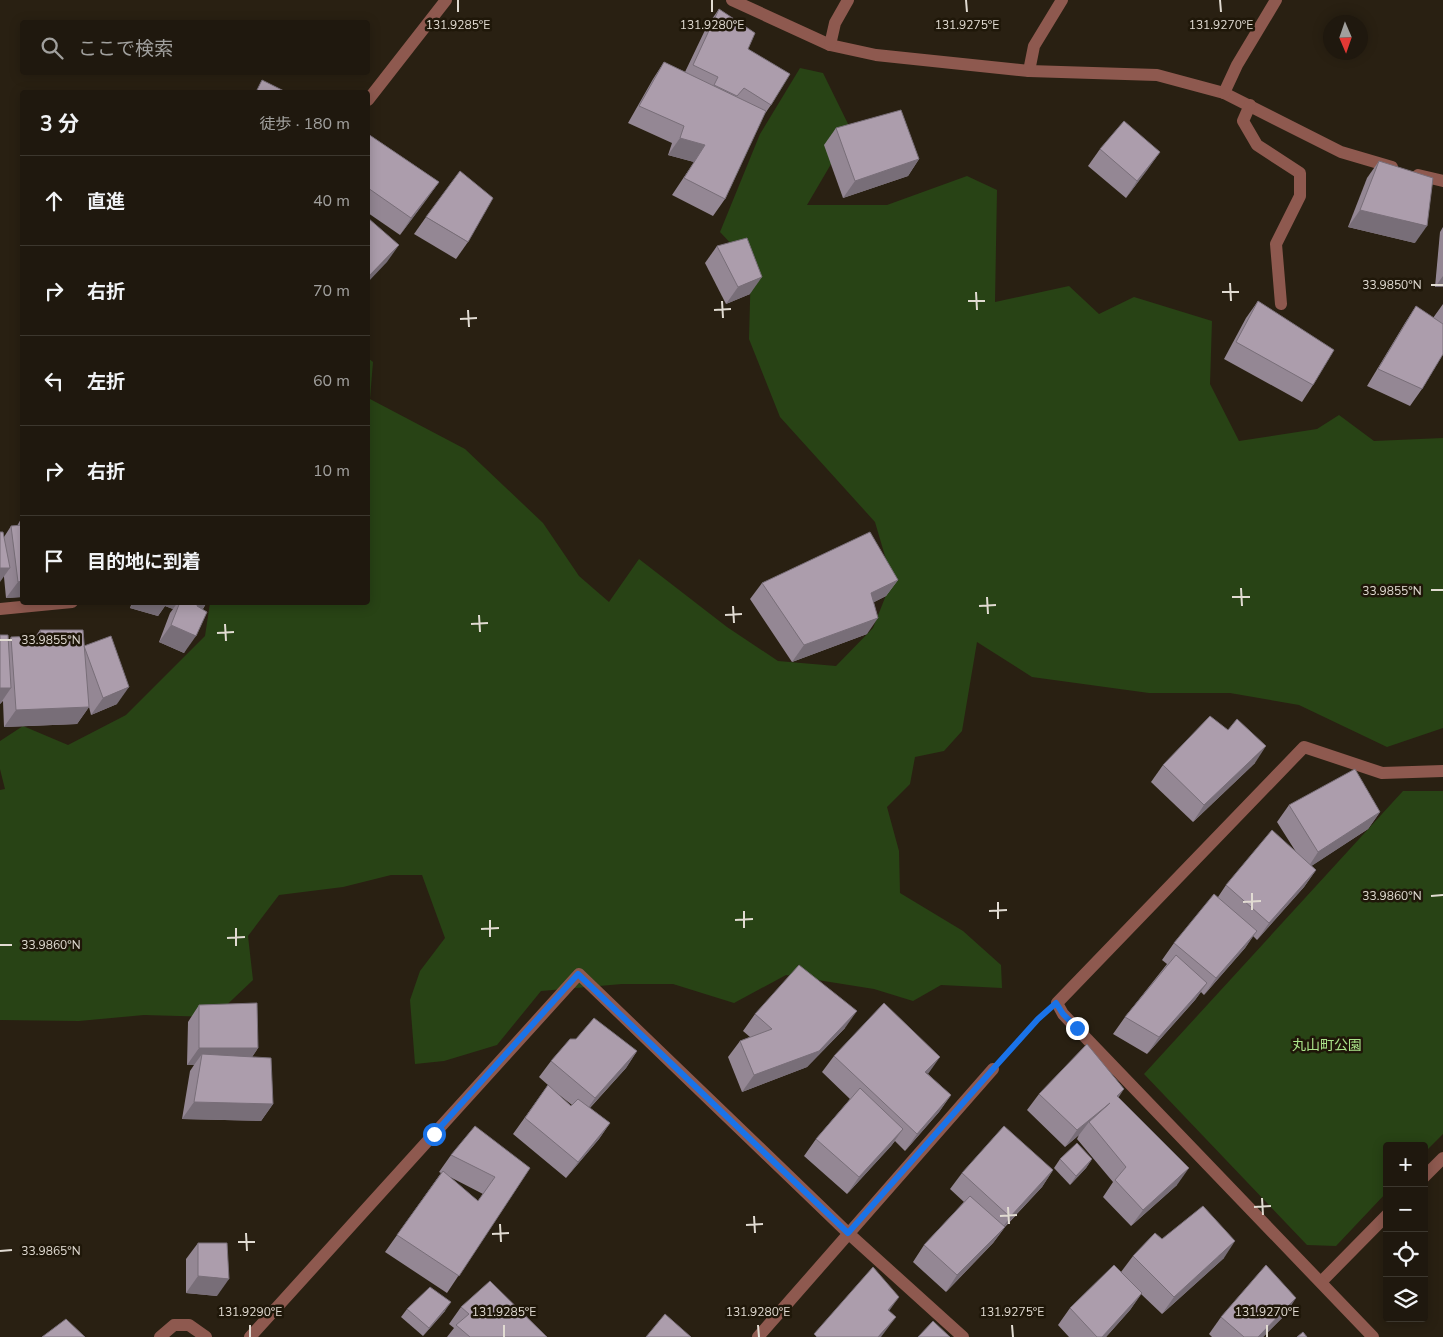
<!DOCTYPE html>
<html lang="ja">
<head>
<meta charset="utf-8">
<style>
	:root { --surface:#1f180e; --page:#2c251c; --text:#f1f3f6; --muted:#a1a09e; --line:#3c372e }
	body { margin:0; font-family:"Nunito Sans","Noto Sans JP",sans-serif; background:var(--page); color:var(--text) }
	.controls { position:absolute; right:15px; bottom:15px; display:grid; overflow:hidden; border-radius:5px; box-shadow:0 2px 12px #0003 }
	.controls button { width:45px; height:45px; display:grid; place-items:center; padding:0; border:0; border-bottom:1px solid var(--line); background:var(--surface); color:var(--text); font:25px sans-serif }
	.compass { position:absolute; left:1323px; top:15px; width:45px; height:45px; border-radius:50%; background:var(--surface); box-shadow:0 2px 12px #0003; rotate:178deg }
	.stop { position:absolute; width:15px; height:15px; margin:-11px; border:4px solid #1a73e8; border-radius:50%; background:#fff }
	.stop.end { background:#1a73e8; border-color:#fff; box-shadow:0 1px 5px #0008 }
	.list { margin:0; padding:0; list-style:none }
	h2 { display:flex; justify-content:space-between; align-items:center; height:65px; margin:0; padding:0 20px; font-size:21px }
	h2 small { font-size:16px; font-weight:400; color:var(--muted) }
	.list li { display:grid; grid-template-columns:32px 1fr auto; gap:15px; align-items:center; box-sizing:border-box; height:90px; padding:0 20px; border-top:1px solid var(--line) }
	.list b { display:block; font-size:19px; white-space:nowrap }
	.list em { font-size:16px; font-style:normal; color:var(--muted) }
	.icon { flex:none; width:28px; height:28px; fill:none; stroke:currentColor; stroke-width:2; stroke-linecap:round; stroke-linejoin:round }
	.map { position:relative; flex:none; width:1443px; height:1337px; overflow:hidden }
	.search { position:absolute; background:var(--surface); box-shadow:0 2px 12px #0003; left:20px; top:20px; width:350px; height:55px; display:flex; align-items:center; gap:12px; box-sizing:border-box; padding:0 18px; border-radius:5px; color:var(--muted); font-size:19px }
	.panel { position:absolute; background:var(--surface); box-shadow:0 2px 12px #0003; left:20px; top:90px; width:350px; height:515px; border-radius:5px }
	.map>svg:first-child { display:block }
</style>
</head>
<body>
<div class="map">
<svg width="1443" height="1337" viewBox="0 0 1443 1337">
	<rect width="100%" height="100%" fill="#292012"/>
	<g fill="#284315">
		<path d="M800 68 823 73 851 130 807 205H887L967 176 997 190 995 302 1069 286 1099 314 1134 297 1212 321 1210 384 1239 441 1317 429 1339 415 1374 441 1443 438V728L1387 747 1299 705 1230 693H1149L1032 677 977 642 962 731 944 751 915 757 910 784 887 807 899 851 900 893 963 931 1001 965 1002 988 941 985 913 1001 874 989 786 975 734 1003 673 984H622L541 991 497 1045 444 1061 415 1064 410 1000 420 971 445 938 422 875H391L343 887 279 895 248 936 253 980 214 1017 144 1015 79 1021 0 1020V790L5 789 0 769V741L23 726 68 745 126 715 205 636 210 603 368 602V358L373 362 370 399 465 449 543 523 579 576 609 602 639 559 727 627 778 661 836 666 873 628 892 580 875 522 780 417 749 339 751 265 720 232 760 134Z"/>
		<path d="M1403 791H1443V1134L1424 1153V1146H1387V1192L1336 1246 1307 1245 1144 1074Z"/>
	</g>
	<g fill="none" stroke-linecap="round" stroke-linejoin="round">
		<path stroke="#877f74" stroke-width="3" stroke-dasharray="2.5 4" stroke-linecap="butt" d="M1009 1052 1038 1019"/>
		<g stroke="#8e594f" stroke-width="12">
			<path d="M732 0 830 45 876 55 1029 71 1157 75 1224 93 1341 152 1392 167"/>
			<path d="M830 45 835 23 848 0"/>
			<path d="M1029 71 1034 46 1062 0"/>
			<path d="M1224 93 1237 65 1276 0"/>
			<path d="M368 100 446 0"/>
			<path d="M1250 105 1243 121 1257 145 1300 173V196L1276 244 1281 304"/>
			<path d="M1418 175 1443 181"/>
			<path d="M0 609 72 602"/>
			<path d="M1424 1177 1443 1158"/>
			<path d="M1321 1282 1387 1215"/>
			<path d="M160 1337 174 1325H189L206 1337"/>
			<path d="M250 1337 579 974 848 1233 963 1337"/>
			<path d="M758 1337 993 1069"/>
			<path d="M1373 1337 1063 1014 1057 1003 1304 747 1382 773 1443 771"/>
		</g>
	</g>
	<g fill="#948794" fill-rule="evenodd">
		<path d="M719 9 748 49 771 105 764 115 725 199 713 216 672 195 694 162 668 155 672 143 628 123 653 79 664 62 685 72 707 26Z"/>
		<path d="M836 128 919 159 908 176 843 198 824 145Z"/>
		<path d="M368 134 439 182 400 235 368 213Z"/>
		<path d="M1100 149 1160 152 1126 198 1088 166Z"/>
		<path d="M1379 161 1415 243 1348 227 1367 178Z"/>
		<path d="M426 217 468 242 456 259 414 234Z"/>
		<path d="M1443 227V287H1435L1440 232Z"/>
		<path d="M717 246 750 294 726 304 705 263Z"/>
		<path d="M1258 301 1313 385 1302 402 1224 359 1246 318Z"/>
		<path d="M1443 304V354L1422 389 1410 406 1367 386 1405 323 1416 306 1433 318Z"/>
		<path d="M22 517V597L6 598 4 577V537L11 526H17Z"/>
		<path d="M898 580 886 596 874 602 867 634 792 662 750 599 762 583Z"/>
		<path d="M132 602H207L203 609 184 653 159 642 170 613 173 609 165 606 158 616 130 608Z"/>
		<path d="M40 630 84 646 117 704 91 715 89 707 77 724 4 727 3 701 0 704V635L9 641 11 637H35Z"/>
		<path d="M1228 730 1255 763 1193 822 1151 782 1163 765Z"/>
		<path d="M1289 805 1380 812 1368 829 1311 866 1316 870 1304 887 1257 940 1253 936 1245 948 1204 995 1201 992 1195 1000 1147 1054 1113 1034 1125 1017 1167 964 1162 960 1174 943 1218 897 1226 885 1296 852 1277 822Z"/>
		<path d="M199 1005 258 1048 252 1057 273 1104 261 1121 182 1119 190 1071 194 1065H187L188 1022Z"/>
		<path d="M755 1014 845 1028 807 1067 742 1092 728 1057 740 1041 750 1037 743 1031Z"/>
		<path d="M637 1051 626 1068 590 1108 610 1123 599 1139 566 1178 513 1134 548 1085 539 1077 551 1061ZM553 1090 572 1105 571 1106Z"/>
		<path d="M834 1056 928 1074 951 1095 939 1112 905 1151 895 1141 891 1146 847 1194 804 1156 816 1139 850 1099 822 1072Z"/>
		<path d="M1039 1094 1119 1098 1177 1185 1131 1226 1103 1197 1113 1182 1077 1139 1079 1135 1065 1147 1027 1110Z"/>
		<path d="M451 1155 530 1168 447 1293 385 1252 441 1173 439 1172ZM450 1177 483 1194 478 1201Z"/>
		<path d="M1060 1159H1092L1086 1168 1070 1185 1054 1168Z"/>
		<path d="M1053 1170 1042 1187 1005 1227 993 1243 946 1292 913 1262 924 1245 964 1202 950 1189 962 1173Z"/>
		<path d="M1162 1239 1224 1258 1162 1314 1141 1294 1130 1310 1106 1337H1069L1058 1325 1070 1308 1121 1272 1133 1256Z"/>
		<path d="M198 1243 217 1296 186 1293V1259Z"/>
		<path d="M461 1307 547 1337H447L454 1328 449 1324Z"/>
		<path d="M407 1309 445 1311 423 1336 401 1317Z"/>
		<path d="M1285 1315 1263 1337H1212L1209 1334 1221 1317Z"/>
	</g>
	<g fill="#786e78">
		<path d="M680 138 705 145 694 162 668 155Z"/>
		<path d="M1160 152 1148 169 1126 198 1137 181Z"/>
		<path d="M919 159 908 176 843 198 855 181Z"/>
		<path d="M439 182 427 199 400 235 411 218Z"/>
		<path d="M1360 210 1427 226 1415 243 1348 227Z"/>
		<path d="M399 245 387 262 368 282V277Z"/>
		<path d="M1443 276V287H1435Z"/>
		<path d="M762 277 750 294 726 304 738 287Z"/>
		<path d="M0 568H10L0 582Z"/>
		<path d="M898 580 886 596 859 610 871 593Z"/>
		<path d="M22 581V597L6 598 18 582Z"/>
		<path d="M133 602H178L173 609 165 606 158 616 130 608Z"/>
		<path d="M180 602H207L198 616Z"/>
		<path d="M878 618 867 634 792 662 804 645Z"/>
		<path d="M171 625 196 636 184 653 159 642Z"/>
		<path d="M129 687 117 704 91 715 103 698Z"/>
		<path d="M0 688H11L0 704Z"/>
		<path d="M89 707 77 724 4 727 16 710Z"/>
		<path d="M1266 746 1255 763 1193 822 1204 805Z"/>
		<path d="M1380 812 1368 829 1307 869 1318 852Z"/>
		<path d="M1316 870 1304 887 1257 940 1269 923Z"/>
		<path d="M1257 931 1245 948 1204 995 1216 978Z"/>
		<path d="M1207 983 1195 1000 1147 1054 1159 1037Z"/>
		<path d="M857 1011 845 1028 807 1067 742 1092 754 1075Z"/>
		<path d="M199 1048H258L247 1065 202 1054 194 1065H187Z"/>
		<path d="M637 1051 626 1068 583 1115 595 1098Z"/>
		<path d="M940 1057 928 1074 925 1072Z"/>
		<path d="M1124 1089 1113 1106 1117 1096Z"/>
		<path d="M951 1095 939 1112 905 1151 917 1134Z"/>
		<path d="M194 1102 273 1104 261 1121 182 1119Z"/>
		<path d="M1110 1103 1089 1122 1079 1135 1065 1147 1077 1130Z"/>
		<path d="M610 1123 599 1139 566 1178 578 1162Z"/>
		<path d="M903 1129 891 1146 847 1194 859 1177Z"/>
		<path d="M1092 1159 1086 1168 1070 1185 1076 1176Z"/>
		<path d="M1189 1168 1177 1185 1131 1226 1143 1210Z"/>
		<path d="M1053 1170 1042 1187 1003 1228 1005 1227 993 1243 946 1292 957 1275 999 1233 1010 1217Z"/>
		<path d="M1235 1241 1224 1258 1162 1314 1174 1297Z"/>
		<path d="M198 1276 229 1279 217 1296 186 1293Z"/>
		<path d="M1142 1293 1130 1310 1106 1337H1102Z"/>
		<path d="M899 1297 887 1314 888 1310Z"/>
		<path d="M1296 1298 1285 1315 1263 1337H1258Z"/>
		<path d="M451 1302 445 1311 423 1336 429 1328Z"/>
		<path d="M896 1317 881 1337H878Z"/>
	</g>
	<g fill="#ac9dac" stroke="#786e78">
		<path d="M719 9 755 33 748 49 790 74 771 105 744 88 737 96 714 85 718 77 693 65Z"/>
		<path d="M664 62 766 111 725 199 684 178 705 145 680 138 684 126 639 106Z"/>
		<path d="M262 80 286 92H256Z"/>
		<path d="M901 110 919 159 855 181 836 128Z"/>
		<path d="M1124 121 1160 152 1137 181 1100 149Z"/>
		<path d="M368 134 439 182 411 218 368 188Z"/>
		<path d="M1379 161 1433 178 1427 226 1360 210Z"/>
		<path d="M460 171 493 198 468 242 426 217Z"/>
		<path d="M368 218 399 245 368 277Z"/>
		<path d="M747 238 762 277 738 287 717 246Z"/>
		<path d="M1258 301 1334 350 1313 385 1236 342Z"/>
		<path d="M1416 306 1443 324V354L1422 389 1378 369Z"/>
		<path d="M22 525V581L18 582 11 526Z"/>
		<path d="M0 532H3L10 568H0Z"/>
		<path d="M870 532 898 580 871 593 878 618 804 645 762 583Z"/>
		<path d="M180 602H198L197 606 207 612 196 636 171 625Z"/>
		<path d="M40 630H83L89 707 16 710 11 637 41 636Z"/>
		<path d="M0 635H8L11 688H0Z"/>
		<path d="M111 636 129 687 103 698 84 646Z"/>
		<path d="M1210 716 1228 730 1237 719 1266 746 1204 805 1163 765Z"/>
		<path d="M1355 769 1380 812 1318 852 1289 805Z"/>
		<path d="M1272 830 1316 870 1269 923 1226 885Z"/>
		<path d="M1214 894 1257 931 1216 978 1174 943Z"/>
		<path d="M1176 955 1207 983 1159 1037 1125 1017Z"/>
		<path d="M799 965 857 1011 819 1051 754 1075 740 1041 772 1029 755 1014Z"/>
		<path d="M257 1003 258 1048H199V1005Z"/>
		<path d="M884 1003 940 1057 925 1072 951 1095 917 1134 834 1056Z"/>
		<path d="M594 1018 637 1051 595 1098 551 1061 570 1039H576Z"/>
		<path d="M1087 1044 1124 1089 1117 1096 1189 1168 1143 1210 1115 1180 1126 1167 1089 1122 1110 1103 1077 1130 1039 1094Z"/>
		<path d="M202 1054 271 1058 273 1104 194 1102Z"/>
		<path d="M548 1085 571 1106 578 1099 610 1123 578 1162 525 1118Z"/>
		<path d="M860 1088 903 1129 859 1177 816 1139Z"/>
		<path d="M475 1126 530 1168 459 1276 397 1235 443 1171 478 1201 495 1177 451 1155Z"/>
		<path d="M1004 1126 1053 1170 1010 1217 962 1173Z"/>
		<path d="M1077 1143 1092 1159 1076 1176 1060 1159Z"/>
		<path d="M970 1196 1005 1227 957 1275 924 1245Z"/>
		<path d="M1203 1206 1235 1241 1174 1297 1133 1256 1155 1233 1162 1239Z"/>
		<path d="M198 1243H227L229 1279 198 1276Z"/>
		<path d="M1114 1265 1142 1293 1102 1337H1097L1070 1308Z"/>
		<path d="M1266 1265 1296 1298 1258 1337H1244L1221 1317Z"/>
		<path d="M873 1267 899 1297 888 1310 896 1317 878 1337H817L814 1334Z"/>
		<path d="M490 1281 547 1337H470L456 1325 469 1314 461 1307Z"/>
		<path d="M430 1287 451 1302 429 1328 407 1309Z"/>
		<path d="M665 1314 691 1337H646Z"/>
		<path d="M66 1319 85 1337H42Z"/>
		<path d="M933 1321 950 1337H918Z"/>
		<path d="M1303 1332 1307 1337H1297Z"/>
	</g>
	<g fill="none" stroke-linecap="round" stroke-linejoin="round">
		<path stroke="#1a73e8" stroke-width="6" d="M434 1134 578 974 848 1233 993 1069 1038 1019 1056 1003 1063 1014 1077 1028"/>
	</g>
	<path fill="none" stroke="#e1dbd2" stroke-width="2" d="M458 0V12M712 0V12M966 0 967 12M1220 0 1221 12M1230 283 1231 301M1431 285H1443M976 292 977 310M1222 292H1239M722 301 723 318M968 301H985M468 310 469 327M714 310 731 309M460 319 477 318M1241 588 1242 606M1431 590H1443M987 597 988 614M1232 597H1250M733 606 734 623M979 606 996 605M479 615 480 632M725 615 742 614M225 624 226 641M471 624 488 623M217 633 234 632M0 640H12M1252 893V910M1431 896 1443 895M998 902V919M1243 902 1261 901M744 911V928M989 911 1007 910M490 920V937M735 920 753 919M236 928V946M481 929 499 928M227 938 245 937M0 945H12M1262 1198 1263 1215M1008 1207 1009 1224M1254 1207 1271 1206M754 1216 755 1233M1000 1216 1017 1215M500 1224 501 1242M746 1225 763 1224M246 1233 247 1251M492 1234 509 1233M238 1242H255M0 1251 12 1250M250 1325V1337M504 1325V1337M758 1325 759 1337M1012 1325 1013 1337M1267 1325V1337"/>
	<g text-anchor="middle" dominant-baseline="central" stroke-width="5" stroke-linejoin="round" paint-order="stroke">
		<g font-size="14" fill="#abe48a" stroke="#1f1709">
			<text x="1327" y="1045">丸山町公園</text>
		</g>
	</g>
	<g font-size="12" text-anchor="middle" fill="#e1dbd2" stroke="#1f1709" stroke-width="5" stroke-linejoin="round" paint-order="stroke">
		<text x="458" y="29">131.9285°E</text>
		<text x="712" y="29">131.9280°E</text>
		<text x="967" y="29">131.9275°E</text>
		<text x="1221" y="29">131.9270°E</text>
		<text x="1392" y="289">33.9850°N</text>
		<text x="1392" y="595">33.9855°N</text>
		<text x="51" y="644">33.9855°N</text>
		<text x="1392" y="900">33.9860°N</text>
		<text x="51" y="949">33.9860°N</text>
		<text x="51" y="1255">33.9865°N</text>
		<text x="250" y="1316">131.9290°E</text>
		<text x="504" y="1316">131.9285°E</text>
		<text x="758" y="1316">131.9280°E</text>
		<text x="1012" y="1316">131.9275°E</text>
		<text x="1267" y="1316">131.9270°E</text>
	</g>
</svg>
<div class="controls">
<button>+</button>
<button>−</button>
<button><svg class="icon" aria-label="locate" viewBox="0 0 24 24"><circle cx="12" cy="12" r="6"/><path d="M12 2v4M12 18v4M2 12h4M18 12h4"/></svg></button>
<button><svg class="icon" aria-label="layers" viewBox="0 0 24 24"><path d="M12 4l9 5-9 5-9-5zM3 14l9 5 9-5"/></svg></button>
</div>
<svg class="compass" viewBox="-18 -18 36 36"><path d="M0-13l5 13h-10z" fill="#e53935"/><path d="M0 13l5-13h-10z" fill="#a1a09e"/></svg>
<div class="stop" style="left:434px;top:1134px"></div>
<div class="stop end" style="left:1077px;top:1028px"></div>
<div class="search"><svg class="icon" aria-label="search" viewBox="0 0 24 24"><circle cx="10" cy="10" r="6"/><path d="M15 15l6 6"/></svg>ここで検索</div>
<section class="panel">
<h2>3 分<small>徒歩 · 180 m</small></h2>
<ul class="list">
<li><svg class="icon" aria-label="ahead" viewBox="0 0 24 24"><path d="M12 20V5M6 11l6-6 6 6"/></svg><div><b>直進</b></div><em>40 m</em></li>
<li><svg class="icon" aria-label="right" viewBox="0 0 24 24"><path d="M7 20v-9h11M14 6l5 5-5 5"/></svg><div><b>右折</b></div><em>70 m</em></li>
<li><svg class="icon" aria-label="left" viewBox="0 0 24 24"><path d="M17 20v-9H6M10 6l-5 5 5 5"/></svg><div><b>左折</b></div><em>60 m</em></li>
<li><svg class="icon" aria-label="right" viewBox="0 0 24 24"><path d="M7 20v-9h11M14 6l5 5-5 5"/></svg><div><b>右折</b></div><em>10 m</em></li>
<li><svg class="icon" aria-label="arrive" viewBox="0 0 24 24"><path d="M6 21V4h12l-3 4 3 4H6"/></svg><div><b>目的地に到着</b></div></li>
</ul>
</section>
</div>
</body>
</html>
